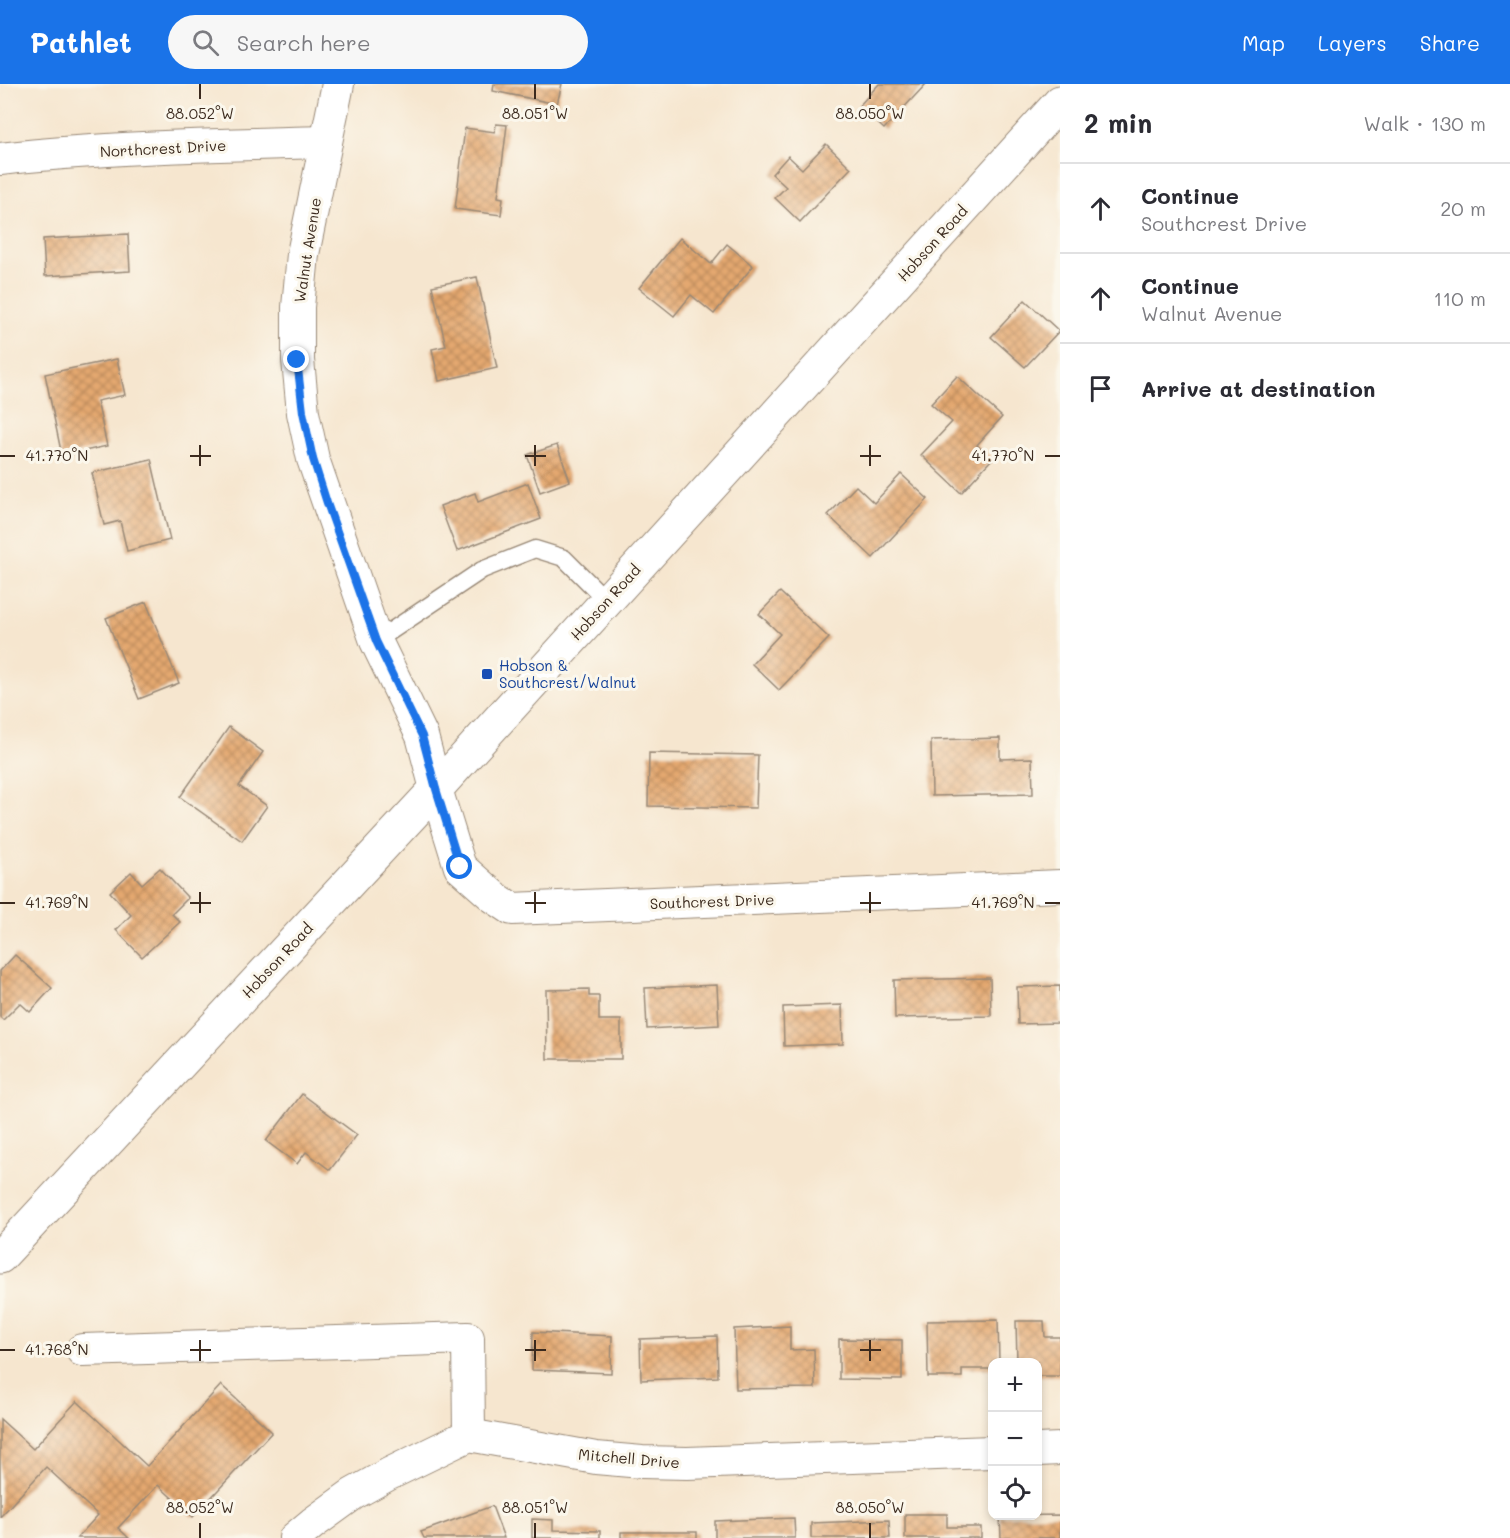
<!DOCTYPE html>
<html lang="en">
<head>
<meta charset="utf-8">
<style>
	:root { --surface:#fff; --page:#f7f7f7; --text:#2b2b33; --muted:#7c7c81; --line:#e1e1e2; --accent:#1a73e8 }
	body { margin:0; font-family:Mali,sans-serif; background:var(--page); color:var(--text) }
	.controls { position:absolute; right:18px; bottom:18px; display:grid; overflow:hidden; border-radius:12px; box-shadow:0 3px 9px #0003 }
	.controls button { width:54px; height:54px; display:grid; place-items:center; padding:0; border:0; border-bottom:2px solid var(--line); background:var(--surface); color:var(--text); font:30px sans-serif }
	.stop { position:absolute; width:18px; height:18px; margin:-14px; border:4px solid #1a73e8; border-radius:50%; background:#fff }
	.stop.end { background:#1a73e8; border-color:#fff; box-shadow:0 2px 6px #0008 }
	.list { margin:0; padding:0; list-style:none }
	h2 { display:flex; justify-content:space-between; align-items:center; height:78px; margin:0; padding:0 24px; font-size:26px }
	h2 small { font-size:20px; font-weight:400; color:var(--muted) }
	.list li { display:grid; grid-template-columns:39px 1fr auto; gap:18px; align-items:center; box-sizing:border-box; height:90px; padding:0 24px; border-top:2px solid var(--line) }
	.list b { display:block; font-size:22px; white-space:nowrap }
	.list p { margin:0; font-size:20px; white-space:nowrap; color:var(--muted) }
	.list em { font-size:20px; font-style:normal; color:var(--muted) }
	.icon { flex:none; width:33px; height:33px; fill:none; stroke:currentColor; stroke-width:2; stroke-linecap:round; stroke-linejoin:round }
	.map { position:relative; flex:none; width:1060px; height:1454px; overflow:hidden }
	header { display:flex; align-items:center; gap:36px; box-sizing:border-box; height:84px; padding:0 30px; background:var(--accent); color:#fff }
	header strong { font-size:28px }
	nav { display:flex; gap:33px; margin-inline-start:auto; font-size:21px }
	.search { width:420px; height:54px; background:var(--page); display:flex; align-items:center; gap:15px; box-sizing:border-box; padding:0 21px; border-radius:33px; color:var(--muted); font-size:22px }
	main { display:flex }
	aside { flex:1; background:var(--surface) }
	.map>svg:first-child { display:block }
</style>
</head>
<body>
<header>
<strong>Pathlet</strong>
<div class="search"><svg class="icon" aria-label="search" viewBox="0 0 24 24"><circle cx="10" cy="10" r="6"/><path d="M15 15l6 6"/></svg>Search here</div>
<nav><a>Map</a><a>Layers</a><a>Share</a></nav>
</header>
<main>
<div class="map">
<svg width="1060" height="1454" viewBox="0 0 1060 1454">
	<defs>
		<pattern id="building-cross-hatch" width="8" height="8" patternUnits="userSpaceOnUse" patternTransform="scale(1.5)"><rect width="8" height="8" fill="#e4a870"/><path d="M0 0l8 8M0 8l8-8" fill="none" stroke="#ba895b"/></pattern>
	</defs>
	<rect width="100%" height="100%" fill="#fbf7ec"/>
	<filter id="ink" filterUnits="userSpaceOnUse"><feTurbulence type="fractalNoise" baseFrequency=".0167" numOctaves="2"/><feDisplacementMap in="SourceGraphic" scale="12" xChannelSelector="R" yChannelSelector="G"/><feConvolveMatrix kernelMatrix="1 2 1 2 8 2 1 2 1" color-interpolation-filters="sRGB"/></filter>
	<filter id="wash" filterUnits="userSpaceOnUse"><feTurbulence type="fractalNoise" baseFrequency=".008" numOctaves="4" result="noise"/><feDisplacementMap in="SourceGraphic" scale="24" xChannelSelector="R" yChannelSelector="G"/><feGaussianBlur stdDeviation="1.35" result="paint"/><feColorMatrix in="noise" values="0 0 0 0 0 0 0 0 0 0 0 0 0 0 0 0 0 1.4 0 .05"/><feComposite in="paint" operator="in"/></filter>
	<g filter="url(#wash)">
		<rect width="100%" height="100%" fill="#f6e6cf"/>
		<g id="blocks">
			<g fill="url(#building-cross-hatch)">
				<path d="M494 0H562L557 20 493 7Z"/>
				<path d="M879 0H926L884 45 859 22Z"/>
				<path d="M496 40 507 41 498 113 503 114 501 131 455 125 465 44 495 48Z"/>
				<path d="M826 60 851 84 800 138 775 114 786 103 772 90 788 72 802 85Z"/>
				<path d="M128 150 130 187 45 192 43 155Z"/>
				<path d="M680 154 711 180 727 160 753 182 714 230 691 211 674 232 639 204Z"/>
				<path d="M477 193 497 284 439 297 432 265 446 262 432 202Z"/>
				<path d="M1025 216 1059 247 1025 283 991 253Z"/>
				<path d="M117 275 125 311 97 317 107 362 62 372 45 290Z"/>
				<path d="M957 292 1002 333 977 361 992 375 961 409 921 371 952 338 931 320Z"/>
				<path d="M557 361 570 397 540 408 527 371Z"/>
				<path d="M151 375 170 456 127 467 120 437 104 441 92 389Z"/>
				<path d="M901 390 928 415 873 474 828 431 856 402 874 419Z"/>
				<path d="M528 399 541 435 457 467 440 422 475 409 478 418Z"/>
				<path d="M780 508 829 554 779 606 752 580 780 550 759 530Z"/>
				<path d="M146 518 179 599 139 615 106 534Z"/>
				<path d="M229 643 263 668 239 702 267 722 242 757 180 713Z"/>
				<path d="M1000 654V675L1032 674 1033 710 932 712 931 656Z"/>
				<path d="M649 669 758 671 756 724 648 722Z"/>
				<path d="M160 784 188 814 172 830 180 838 142 873 116 846 131 831 110 808 131 788 142 800Z"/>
				<path d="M15 871 52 904 30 928 20 919 3 936 0 933V887Z"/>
				<path d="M990 894 991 932 895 934 894 896Z"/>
				<path d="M717 901 719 941 647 945 645 904Z"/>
				<path d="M1060 902V939L1018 940 1017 903Z"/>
				<path d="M589 905V912H599V936H621V975H547L546 906Z"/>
				<path d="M842 921 843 960 784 962 783 923Z"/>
				<path d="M302 1010 357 1051 330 1086 306 1068 297 1080 266 1057Z"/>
				<path d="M998 1236 999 1278H992V1285H962V1293H928L927 1237Z"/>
				<path d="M1016 1237H1044L1045 1253H1060V1292H1038V1278H1017Z"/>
				<path d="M790 1242V1266L814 1265 815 1304 736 1305 734 1245Z"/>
				<path d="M533 1248 612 1252 611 1289 532 1286Z"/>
				<path d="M717 1252 718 1293 641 1296 640 1255Z"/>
				<path d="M839 1255 902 1256V1296L839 1295Z"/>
				<path d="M221 1301 272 1348 193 1433 158 1401 118 1444 129 1454H77L98 1431 46 1383 0 1433V1335L33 1365 77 1317 147 1382Z"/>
				<path d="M492 1422 504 1454H424L421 1448Z"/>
				<path d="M905 1430H947V1443H981V1454H905Z"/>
				<path d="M1060 1431V1454H1001L1000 1432Z"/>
				<path d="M794 1434 795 1454H715V1437Z"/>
				<path d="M532 1435 553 1436V1446L600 1447V1454H532Z"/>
				<path d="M889 1436 890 1454H811V1439Z"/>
				<rect x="621" y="1448" width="76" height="6"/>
			</g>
		</g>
	</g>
	<g filter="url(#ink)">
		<use href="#blocks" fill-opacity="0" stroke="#988876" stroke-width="1.5"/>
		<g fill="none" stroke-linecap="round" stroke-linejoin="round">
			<defs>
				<path id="service" d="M376 557 482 486 535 465 564 474 607 517"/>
				<g id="minor">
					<path d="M338 0 303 170 298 223V276L303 329 313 375 376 557 422 652 436 705 460 783 494 813 512 825 1060 802"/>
					<path d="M0 75C108 63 217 61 326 58"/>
					<path d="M82 1266 468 1254 469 1351"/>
					<path d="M1038 1366 1060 1365"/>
					<path d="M295 1454 313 1439 353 1410 389 1390 469 1351 596 1374 642 1378 687 1379 992 1368"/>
				</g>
				<path id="secondary" d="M0 1173 436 705 1060 18"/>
			</defs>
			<use href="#service" stroke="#988876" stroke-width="19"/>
			<use href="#minor" stroke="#988876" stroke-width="34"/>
			<use href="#secondary" stroke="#988876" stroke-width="35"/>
			<use href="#service" stroke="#fff" stroke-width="16"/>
			<use href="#minor" stroke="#fff" stroke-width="32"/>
			<use href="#secondary" stroke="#fff" stroke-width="33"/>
		</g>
	</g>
	<g fill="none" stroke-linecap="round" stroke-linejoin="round" filter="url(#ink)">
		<path stroke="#1a73e8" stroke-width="8" d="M297 276 303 328 313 375 327 419 376 557 422 652 436 705 460 783"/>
	</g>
	<path fill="none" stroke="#3b2a1e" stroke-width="2" d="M200 0V15M535 0V15M870 0V15M200 361V382M535 361V382M870 361V382M0 372H15M190 372H211M525 372H546M860 372H881M1045 372H1060M200 808V829M535 808V829M870 808V829M0 819H15M190 819H211M525 819H546M860 819H881M1045 819H1060M200 1256V1277M535 1256V1277M870 1256V1277M0 1266H15M190 1266H211M525 1266H546M860 1266H881M200 1439V1454M535 1439V1454M870 1439V1454"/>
	<rect fill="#1a4fb4" stroke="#fbf7ec" stroke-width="2" x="481" y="584" width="12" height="12" rx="3"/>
	<g text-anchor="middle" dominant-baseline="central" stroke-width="6" stroke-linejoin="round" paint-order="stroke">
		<g font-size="15" fill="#3b2a1e" stroke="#fbf7ec">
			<text transform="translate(163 64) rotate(-3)">Northcrest Drive</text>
			<text transform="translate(932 159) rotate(-48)">Hobson Road</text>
			<text transform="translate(307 166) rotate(-81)">Walnut Avenue</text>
			<text transform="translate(605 518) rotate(-48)">Hobson Road</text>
			<text transform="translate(712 817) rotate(-2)">Southcrest Drive</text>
			<text transform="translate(277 876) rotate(-47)">Hobson Road</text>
			<text transform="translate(629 1374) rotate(5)">Mitchell Drive</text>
		</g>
		<g font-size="15" fill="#164399" stroke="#fbf7ec" text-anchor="start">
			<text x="499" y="581">Hobson &amp;<tspan x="499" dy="17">Southcrest/Walnut</tspan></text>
		</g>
	</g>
	<g font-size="15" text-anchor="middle" fill="#3b2a1e" stroke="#fbf7ec" stroke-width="6" stroke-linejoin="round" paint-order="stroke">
		<text x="200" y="35">88.052°W</text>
		<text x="535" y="35">88.051°W</text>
		<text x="870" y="35">88.050°W</text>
		<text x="57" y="377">41.770°N</text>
		<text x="1003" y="377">41.770°N</text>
		<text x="57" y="824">41.769°N</text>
		<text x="1003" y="824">41.769°N</text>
		<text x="57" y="1271">41.768°N</text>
		<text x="200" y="1429">88.052°W</text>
		<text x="535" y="1429">88.051°W</text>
		<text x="870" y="1429">88.050°W</text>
	</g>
</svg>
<div class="controls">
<button>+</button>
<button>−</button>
<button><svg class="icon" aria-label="locate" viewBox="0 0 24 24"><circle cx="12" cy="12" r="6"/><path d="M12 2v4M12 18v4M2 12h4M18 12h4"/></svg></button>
</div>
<div class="stop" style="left:460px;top:783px"></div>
<div class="stop end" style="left:297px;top:276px"></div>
</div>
<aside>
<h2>2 min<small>Walk · 130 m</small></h2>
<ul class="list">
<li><svg class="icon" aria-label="ahead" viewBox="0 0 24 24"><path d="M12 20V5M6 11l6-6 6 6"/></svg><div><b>Continue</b><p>Southcrest Drive</p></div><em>20 m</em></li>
<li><svg class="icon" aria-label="ahead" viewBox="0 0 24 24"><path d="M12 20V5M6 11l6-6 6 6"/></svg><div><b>Continue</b><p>Walnut Avenue</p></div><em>110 m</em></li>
<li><svg class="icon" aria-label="arrive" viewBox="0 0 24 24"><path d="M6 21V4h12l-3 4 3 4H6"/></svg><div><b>Arrive at destination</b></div></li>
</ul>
</aside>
</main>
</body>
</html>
